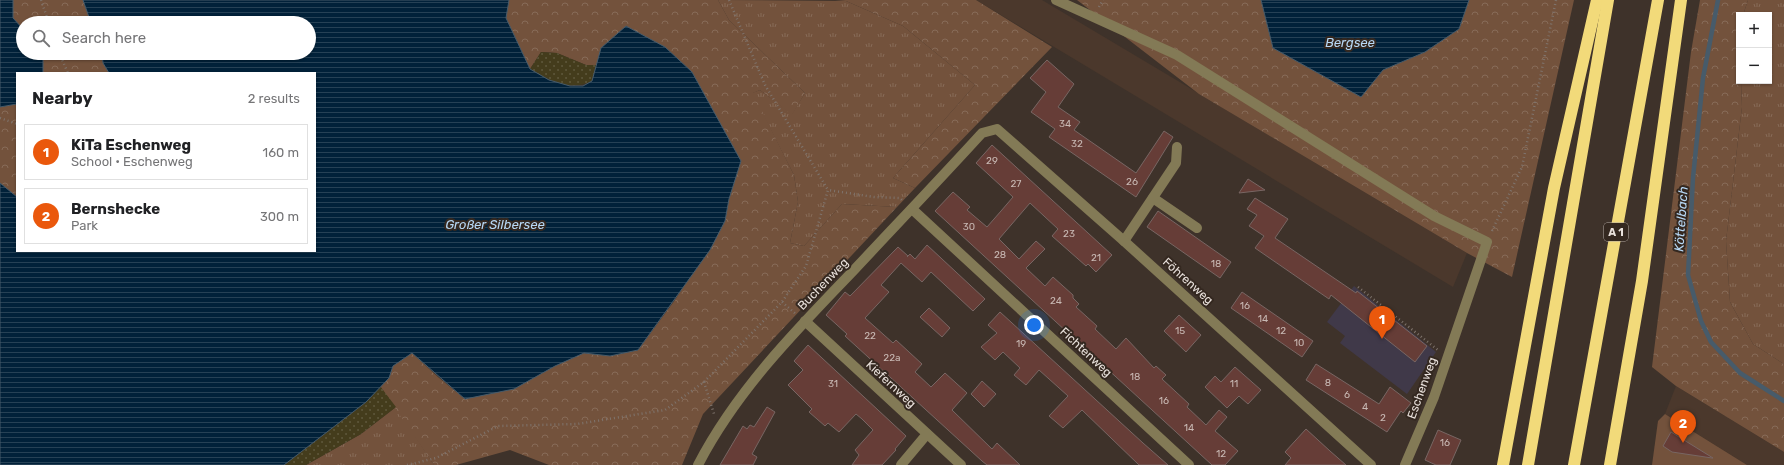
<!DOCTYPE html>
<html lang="en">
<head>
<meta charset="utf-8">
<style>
	:root { --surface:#fff; --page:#f6f6f6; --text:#202124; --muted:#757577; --line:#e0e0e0; --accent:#ea580c }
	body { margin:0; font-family:Rubik,sans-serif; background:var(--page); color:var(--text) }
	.controls { position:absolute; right:12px; top:12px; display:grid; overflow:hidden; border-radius:0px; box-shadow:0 1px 3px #0004 }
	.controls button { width:36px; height:36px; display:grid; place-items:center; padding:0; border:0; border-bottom:1px solid var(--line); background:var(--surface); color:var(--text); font:20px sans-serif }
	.you { position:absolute; left:1034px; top:325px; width:14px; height:14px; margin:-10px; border:3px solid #fff; border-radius:50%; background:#1a73e8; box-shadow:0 0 0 6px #1a73e833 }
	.badge { display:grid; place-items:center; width:26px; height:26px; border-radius:50%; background:var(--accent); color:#fff; font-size:13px; font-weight:700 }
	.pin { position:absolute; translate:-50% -33px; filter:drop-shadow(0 1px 2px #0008) }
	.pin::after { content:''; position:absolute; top:21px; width:14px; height:12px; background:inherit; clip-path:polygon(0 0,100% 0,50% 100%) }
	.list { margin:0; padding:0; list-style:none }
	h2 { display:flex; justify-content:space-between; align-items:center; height:52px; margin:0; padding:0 16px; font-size:17px }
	h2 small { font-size:13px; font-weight:400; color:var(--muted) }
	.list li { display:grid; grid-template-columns:26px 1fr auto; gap:12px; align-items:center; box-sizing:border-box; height:56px; margin:0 8px 8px; padding:0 8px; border:1px solid var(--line); border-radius:0px }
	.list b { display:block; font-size:15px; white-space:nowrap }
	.list p { margin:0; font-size:13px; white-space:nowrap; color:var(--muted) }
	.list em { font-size:13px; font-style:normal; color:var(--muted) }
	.icon { flex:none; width:22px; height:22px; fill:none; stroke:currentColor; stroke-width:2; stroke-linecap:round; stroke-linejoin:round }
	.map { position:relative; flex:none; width:1784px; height:465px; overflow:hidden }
	.search { position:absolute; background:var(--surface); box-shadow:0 1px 3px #0004; left:16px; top:16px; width:300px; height:44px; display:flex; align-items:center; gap:10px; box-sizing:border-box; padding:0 14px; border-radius:22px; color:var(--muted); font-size:15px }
	.panel { position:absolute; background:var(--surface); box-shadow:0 1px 3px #0004; left:16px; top:72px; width:300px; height:180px; border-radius:0px }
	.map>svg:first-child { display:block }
</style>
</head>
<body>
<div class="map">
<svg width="1784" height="465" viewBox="0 0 1784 465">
	<defs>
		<pattern id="grass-tufts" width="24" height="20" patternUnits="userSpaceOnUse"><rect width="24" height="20" fill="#73523c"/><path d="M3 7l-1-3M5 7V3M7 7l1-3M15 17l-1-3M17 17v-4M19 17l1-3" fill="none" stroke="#876b58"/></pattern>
		<pattern id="forest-crowns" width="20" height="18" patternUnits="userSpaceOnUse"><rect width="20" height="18" fill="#73523c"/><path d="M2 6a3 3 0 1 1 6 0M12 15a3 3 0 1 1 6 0" fill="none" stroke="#876b58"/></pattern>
		<pattern id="sand-dots" width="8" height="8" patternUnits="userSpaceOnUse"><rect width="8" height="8" fill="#443c1c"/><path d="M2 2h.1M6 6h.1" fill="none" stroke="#5f583c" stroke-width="1.8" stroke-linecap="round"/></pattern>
		<pattern id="water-rules" width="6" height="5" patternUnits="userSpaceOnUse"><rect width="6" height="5" fill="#012139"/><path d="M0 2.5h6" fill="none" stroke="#264155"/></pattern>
	</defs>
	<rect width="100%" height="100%" fill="#3e322a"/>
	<g fill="#4b382c">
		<path d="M976 0H1042L1467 253 1453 287Z"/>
		<path d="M1676 386 1784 452V465H1747L1665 414Z"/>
	</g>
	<path fill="#403949" d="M1354 286 1436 352 1407 394 1340 343 1345 336 1327 322Z"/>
	<g fill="url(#grass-tufts)">
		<path d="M718 0 846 1 903 26 975 85 893 178 915 188 897 207 842 204 804 246 790 243 798 202 794 175 752 93 760 90 792 114 805 93 729 20Z"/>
		<path d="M1748 0H1784V364L1753 344 1730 302 1726 241 1742 107 1741 81H1769V15H1743Z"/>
		<path d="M396 407 434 465H306L361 434Z"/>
	</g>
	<g fill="url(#forest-crowns)">
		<path d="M13 0H83L91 23H23V29L13 18Z"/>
		<path d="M509 0H718L729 20 805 93 792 115 760 90 753 93 794 175 798 202 790 243 804 246 842 204 897 207 703 414 682 465H549L510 450 456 465H434L380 386 389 378 392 366 412 353 438 377 465 399 584 353 610 356 638 350 675 300 725 221 729 199 720 125 692 72 665 47 601 48 598 65H586L557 53 541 52 530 69 506 18Z"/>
		<path d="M835 0H976L1052 47 915 188 893 178 975 85 903 26 846 1Z"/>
		<path d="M1077 0H1261L1273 48 1361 97 1383 70 1425 52 1459 29 1469 0H1574L1512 277 1467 253 1199 94Z"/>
		<path d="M1700 0H1748L1743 15H1739V81H1741L1742 107 1726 241 1730 302 1753 344 1784 364V452L1676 386 1652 367 1691 52Z"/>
		<path d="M43 53H102L103 63 109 73H43Z"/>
		<path d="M17 104V197L0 183V107Z"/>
	</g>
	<g fill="url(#sand-dots)">
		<path d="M541 52 557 53 586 65H598L592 81C569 92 550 81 530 69Z"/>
		<path d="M380 386 396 407 361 434 306 465H284L366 402Z"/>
	</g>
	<path fill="#73523c" d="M1665 414 1747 465H1652L1658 421Z"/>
	<g fill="url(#water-rules)" stroke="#475b6a">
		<path d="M0 0H13V18L23 29V53H43V73H17V104L0 107Z"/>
		<path d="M83 0H509L506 18 530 69 549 80 570 86H583L592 81 601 48 626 26 665 47 692 72 741 161 729 199 725 221 710 250 638 350 610 356 584 353 555 366 514 389 465 399 412 353 393 366 389 378 366 402 284 465H0V183L17 197V251H315V73H109L103 63 102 53H309V23H91Z"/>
		<path d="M1261 0H1469L1459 29 1425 52 1383 70 1361 97 1273 48Z"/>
	</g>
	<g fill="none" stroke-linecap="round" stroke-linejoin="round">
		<path stroke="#475b6a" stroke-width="4.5" d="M1718 0 1703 78 1693 178 1688 275 1701 321 1711 342 1740 373 1784 401"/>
	</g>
	<g fill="#663d37" stroke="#786663">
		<path d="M1047 60 1074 84 1058 107 1080 122 1074 130 1136 173 1164 131 1173 137 1136 197 1049 137 1055 129 1031 112 1046 92 1030 78Z"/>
		<path d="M992 145 1112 255 1096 272 1088 264 1086 266 1052 236 1058 229 1030 203 999 239 1019 259 1036 241 1045 249 1026 268 1045 286 1053 277 1073 295V298L1079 304 1076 307 1097 326 1095 329 1116 349 1126 338 1154 368 1156 366 1166 375 1162 379 1189 404 1187 407 1206 425 1219 410 1227 417 1215 431 1238 451 1225 465H1212L935 211 953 192 970 207 967 210 987 227 1001 211 1013 197 976 163Z"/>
		<path d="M1248 179 1265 190 1239 193Z"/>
		<path d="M1255 198 1288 219 1275 238 1356 293 1357 291 1427 346 1415 362 1331 295 1329 299 1255 248 1264 236 1249 226 1257 215 1247 209Z"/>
		<path d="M1158 211 1231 262 1220 278 1147 227Z"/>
		<path d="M927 245 985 299 973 311 931 272 922 282 901 263 881 285 889 292 865 318 893 343 896 340 922 364 915 372 931 387 945 373 967 393 952 410 992 449 997 443 1020 465H987L982 461 845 336 847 334 826 315 845 292 850 296 898 247 908 256 907 257 910 254 915 259Z"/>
		<path d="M1242 292 1313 341 1302 357 1231 308Z"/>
		<path d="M929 308 950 328 942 337 920 317Z"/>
		<path d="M1000 312 1143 443 1168 465H1139L1082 410 1063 428 1049 416 1068 396 1039 370 1026 385 1014 375 1020 368 1003 352 995 360 981 347 997 333 988 325Z"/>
		<path d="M1179 315 1201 335 1186 352 1164 331Z"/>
		<path d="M808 345 906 436 895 449 896 450 882 465H852L859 455 855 450 873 430 862 419 856 414 839 432 828 423 825 426 809 412 812 409 788 385 803 370 794 361Z"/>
		<path d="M1316 364 1379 404 1390 387 1411 403 1403 413 1401 411 1387 432 1306 380Z"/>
		<path d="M1235 367 1261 390 1248 404 1239 396 1227 408 1205 387 1215 376 1221 382Z"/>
		<path d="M982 381 996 394 984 407 971 394Z"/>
		<path d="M767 407 775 412 752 454 757 457 753 465H720L743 426 747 429 750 425 754 427Z"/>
		<path d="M1306 429 1330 451 1346 465H1285L1291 458 1285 452Z"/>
		<path d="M1438 430 1461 440 1450 465H1436L1425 460Z"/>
		<path d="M1671 432 1713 458H1712L1672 452 1663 446Z"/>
	</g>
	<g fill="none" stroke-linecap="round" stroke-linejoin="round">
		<g stroke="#7f746d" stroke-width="2.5" stroke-dasharray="1 3" stroke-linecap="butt">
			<path d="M41 0 49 23"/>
			<path d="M729 0 765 85 828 190"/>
			<path d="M1099 7 1103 0"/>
			<path d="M59 53 68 73"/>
			<path d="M0 118 17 124"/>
			<path d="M1492 231 1522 167 1556 0"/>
			<path d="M1358 287 1438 350"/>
			<path d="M782 302 797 315"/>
			<path d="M704 382 714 414"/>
			<path d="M407 465 436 458 498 426 577 424 665 410 704 382 782 302 806 266 828 190 874 197 900 198 903 201"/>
		</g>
		<g stroke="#837a56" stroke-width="10">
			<path d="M1056 0 1177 55 1434 216 1487 242 1434 397 1405 465"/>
			<path d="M1153 198 1197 228"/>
			<path d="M912 209 1189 465"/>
			<path d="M1124 241 1176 163 1177 147"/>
			<path d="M805 321 961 465"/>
			<path d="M698 465C736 391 797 329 854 270 897 224 940 179 982 133L997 129 1124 241 1371 465"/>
			<path d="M901 465 927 434"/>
		</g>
		<g stroke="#f2da7a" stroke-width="12">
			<path d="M1503 465 1554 188 1597 0"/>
			<path d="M1528 465 1608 0"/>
			<path d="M1574 465 1658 0"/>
			<path d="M1610 465 1642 281 1681 0"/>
		</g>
	</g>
	<g text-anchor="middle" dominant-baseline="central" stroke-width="4" stroke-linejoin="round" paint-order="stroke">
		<g font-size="10" fill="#c8b8b3">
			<text x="1065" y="124">34</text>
			<text x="1077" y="144">32</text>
			<text x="992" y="161">29</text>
			<text x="1132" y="182">26</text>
			<text x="1016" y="184">27</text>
			<text x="969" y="227">30</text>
			<text x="1069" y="234">23</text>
			<text x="1000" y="255">28</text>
			<text x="1096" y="258">21</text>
			<text x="1216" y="264">18</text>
			<text x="1056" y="301">24</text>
			<text x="1245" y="306">16</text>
			<text x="1263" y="319">14</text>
			<text x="1180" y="331">15</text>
			<text x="1281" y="331">12</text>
			<text x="870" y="336">22</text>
			<text x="1299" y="343">10</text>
			<text x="1021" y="344">19</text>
			<text x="892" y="358">22a</text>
			<text x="1135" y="377">18</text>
			<text x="1328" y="383">8</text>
			<text x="833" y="384">31</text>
			<text x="1234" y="384">11</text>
			<text x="1347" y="395">6</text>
			<text x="1164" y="401">16</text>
			<text x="1365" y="407">4</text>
			<text x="1383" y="418">2</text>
			<text x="1189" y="428">14</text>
			<text x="1445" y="443">16</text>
			<text x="1221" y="454">12</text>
		</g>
		<rect fill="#342820" stroke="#b3aaa4" stroke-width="1" x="1604" y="223" width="24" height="18" rx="3"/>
		<g font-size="11" font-weight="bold" fill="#e9e1dc">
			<text x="1616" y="232">A 1</text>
		</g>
		<g font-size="12" fill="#e9e1dc" stroke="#342820">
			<text transform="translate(1188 281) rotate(42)">Föhrenweg</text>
			<text transform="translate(823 284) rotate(-46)">Buchenweg</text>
			<text transform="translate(1086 352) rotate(43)">Fichtenweg</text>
			<text transform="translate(891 384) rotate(43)">Kiefernweg</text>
			<text transform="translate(1422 388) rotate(-70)">Eschenweg</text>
		</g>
		<g font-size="13" font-style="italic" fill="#b7d8f5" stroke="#342820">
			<text x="1350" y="42">Bergsee</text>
			<text transform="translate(1681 219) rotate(-86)">Köttelbach</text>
			<text x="495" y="224">Großer Silbersee</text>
		</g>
	</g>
</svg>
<div class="controls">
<button>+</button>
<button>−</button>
</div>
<div class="you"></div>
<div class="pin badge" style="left:1382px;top:339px">1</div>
<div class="pin badge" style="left:1683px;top:443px">2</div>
<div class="search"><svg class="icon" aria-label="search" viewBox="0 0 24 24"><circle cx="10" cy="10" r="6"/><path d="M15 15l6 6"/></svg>Search here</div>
<section class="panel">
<h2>Nearby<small>2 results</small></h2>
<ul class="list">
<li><span class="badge">1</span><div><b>KiTa Eschenweg</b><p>School · Eschenweg</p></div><em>160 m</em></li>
<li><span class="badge">2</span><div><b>Bernshecke</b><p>Park</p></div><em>300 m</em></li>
</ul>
</section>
</div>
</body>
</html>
